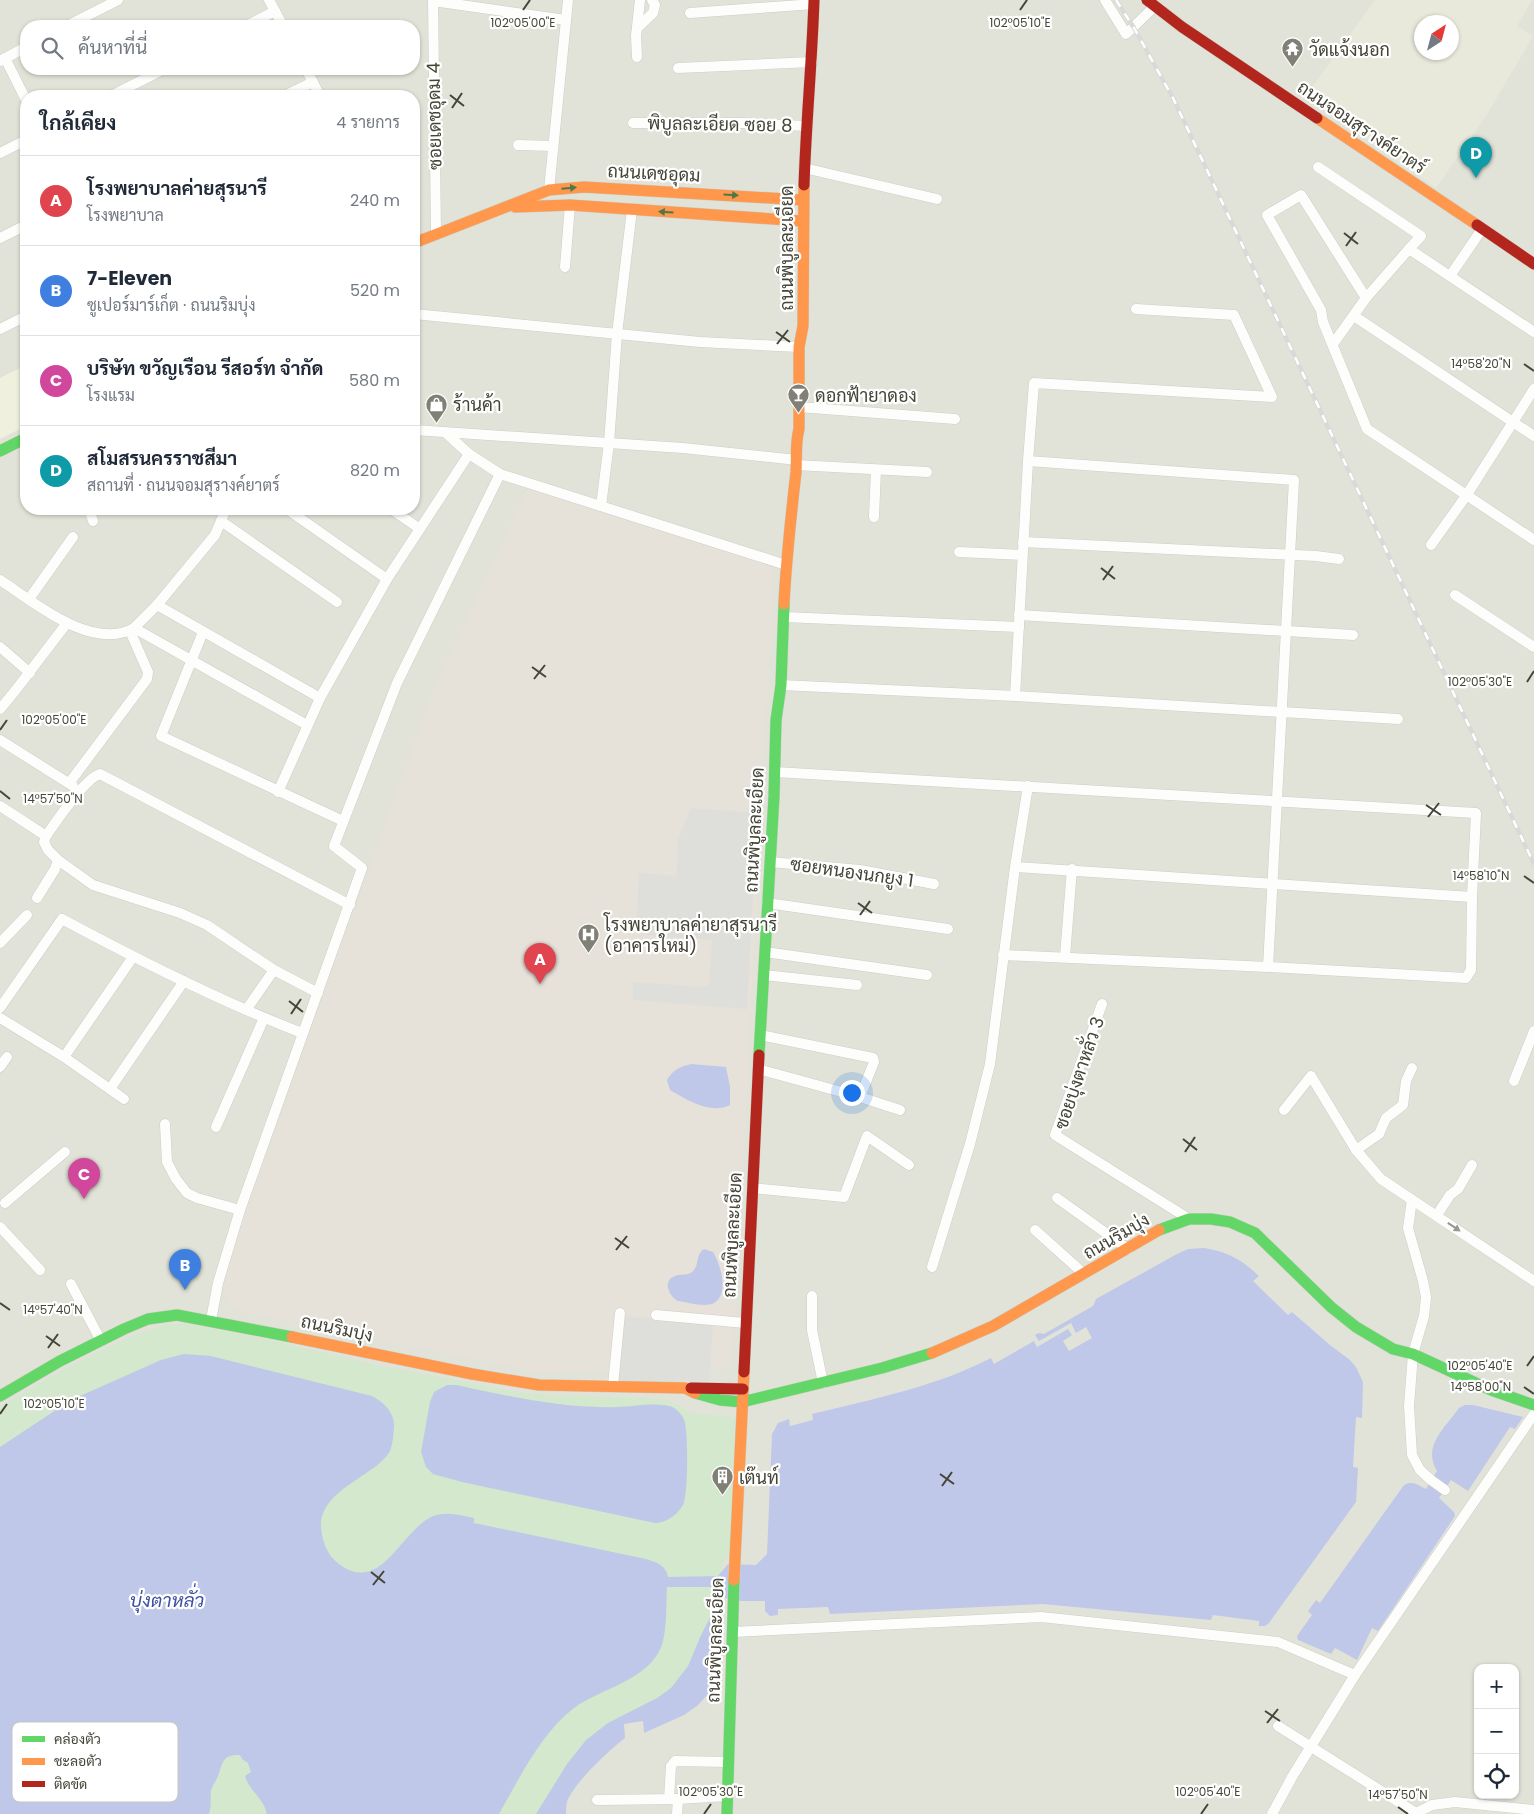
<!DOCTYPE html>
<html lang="th">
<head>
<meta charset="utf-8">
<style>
	:root { --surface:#fff; --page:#f6f6f7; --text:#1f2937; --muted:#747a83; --line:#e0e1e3; --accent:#2563eb }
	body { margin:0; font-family:Poppins,Sarabun,sans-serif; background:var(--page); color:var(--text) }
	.controls { position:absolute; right:15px; bottom:15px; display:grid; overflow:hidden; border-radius:10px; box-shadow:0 1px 4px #0004 }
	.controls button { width:45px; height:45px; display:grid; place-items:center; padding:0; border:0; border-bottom:1px solid var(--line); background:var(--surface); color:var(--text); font:25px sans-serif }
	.compass { position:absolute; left:1414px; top:15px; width:45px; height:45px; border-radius:50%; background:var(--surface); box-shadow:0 1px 4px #0004; rotate:36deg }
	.you { position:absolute; left:851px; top:1092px; width:18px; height:18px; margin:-12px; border:4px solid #fff; border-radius:50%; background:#1a73e8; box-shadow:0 0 0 8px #1a73e833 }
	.badge { display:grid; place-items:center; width:32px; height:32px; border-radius:50%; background:var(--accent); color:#fff; font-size:16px; font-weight:700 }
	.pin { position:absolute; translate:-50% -41px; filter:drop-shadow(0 1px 2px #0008) }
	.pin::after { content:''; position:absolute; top:26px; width:18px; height:15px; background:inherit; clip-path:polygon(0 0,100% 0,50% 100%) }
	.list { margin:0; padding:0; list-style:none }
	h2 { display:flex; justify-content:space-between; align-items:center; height:65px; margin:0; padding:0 20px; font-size:21px }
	h2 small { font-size:16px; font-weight:400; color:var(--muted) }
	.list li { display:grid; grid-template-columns:32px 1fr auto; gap:15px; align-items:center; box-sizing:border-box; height:90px; padding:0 20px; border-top:1px solid var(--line) }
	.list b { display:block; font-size:19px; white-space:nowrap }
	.list p { margin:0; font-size:16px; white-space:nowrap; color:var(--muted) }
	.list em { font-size:16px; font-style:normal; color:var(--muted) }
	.icon { flex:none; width:28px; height:28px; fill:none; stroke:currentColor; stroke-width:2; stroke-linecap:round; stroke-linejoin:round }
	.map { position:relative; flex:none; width:1534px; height:1814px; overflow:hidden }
	.search { position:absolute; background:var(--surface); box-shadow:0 1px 4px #0004; left:20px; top:20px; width:400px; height:55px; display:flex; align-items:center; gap:12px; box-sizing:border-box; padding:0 18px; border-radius:20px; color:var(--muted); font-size:19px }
	.panel { position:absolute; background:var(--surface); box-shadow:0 1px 4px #0004; left:20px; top:90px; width:400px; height:425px; border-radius:20px }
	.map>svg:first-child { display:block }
</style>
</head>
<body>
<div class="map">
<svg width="1534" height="1814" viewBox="0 0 1534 1814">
	<rect width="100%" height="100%" fill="#eff0ea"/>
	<path fill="#e2e3d8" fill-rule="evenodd" d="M0 0H1534V1814H0ZM1422 22H1452V52H1422ZM26 26H414V69H26ZM26 96H414V509H26ZM1478 1668H1515V1795H1478Z"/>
	<path fill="#f0f0de" d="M26 365V426L0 439V378Z"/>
	<path fill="#e8e9da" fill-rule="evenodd" d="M1375 0H1532L1517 26 1533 36 1486 116 1436 188 1305 97ZM1422 22H1452V52H1422Z"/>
	<path fill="#e6e1d9" d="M528 488 774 564 733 1363 723 1369 536 1372 234 1310 228 1305 225 1293 224 1275 432 693Z"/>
	<path fill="#d3e8cd" d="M166 1324H188L278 1342 376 1365 518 1392 549 1395 664 1399 680 1406 689 1413 735 1417 731 1553 723 1562 716 1605 692 1666 659 1703 615 1723 541 1814H0V1407C52 1375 108 1343 166 1324Z"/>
	<g fill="#dedfda">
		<path d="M691 808 757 813 747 1009 633 1000V982L702 987 709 984 712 940 636 934 639 873 676 876 678 840Z"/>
		<path d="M623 1316 713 1324 709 1381 617 1382Z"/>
	</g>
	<g fill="#bfc8e8">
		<path d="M691 1064 726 1067 730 1087V1105C711 1115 687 1100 670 1090L667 1080C673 1070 679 1067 691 1064Z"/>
		<path d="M1204 1248C1228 1252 1241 1259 1259 1276L1253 1281 1288 1315 1292 1312 1330 1345 1350 1360 1356 1367 1363 1382 1362 1418 1356 1417 1353 1467 1358 1468 1356 1502 1269 1623 1265 1626H1259V1621L1213 1615 1211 1620 1043 1604 830 1614 828 1607 778 1609V1615L770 1616 765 1611V1601H741L720 1597 717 1630 711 1646 709 1654 714 1671 712 1690 697 1706 684 1715 644 1733 643 1721 624 1724 625 1738C609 1750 573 1784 567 1802 566 1806 566 1810 566 1814H536L567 1764 586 1740 608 1723 657 1698 671 1688 688 1666 701 1635 712 1614 718 1587H667C666 1605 667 1624 663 1641 654 1679 601 1688 574 1708 541 1733 519 1779 499 1814H267C263 1797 249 1791 245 1776L251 1772 248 1763 242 1759 240 1755C222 1754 223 1763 218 1776 216 1781 212 1786 211 1791 210 1799 212 1804 209 1814H0V1447L71 1400 161 1360 184 1354 211 1356 372 1396C385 1403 395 1413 394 1428 393 1436 393 1444 390 1451 376 1476 323 1488 321 1524 321 1539 327 1556 339 1564 381 1596 401 1530 433 1516 447 1511 460 1515 474 1518V1523L646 1559C656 1562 666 1565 668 1577L718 1576 728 1564 756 1565 767 1554 772 1434 778 1423 789 1419 790 1426 813 1420 812 1414C873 1399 935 1387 991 1358L994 1364 1034 1341 1037 1347 1068 1329 1072 1335 1063 1341 1069 1351 1092 1338 1086 1327 1076 1333 1071 1323 1039 1341 1035 1335 1039 1333 1044 1334 1093 1306 1096 1299 1177 1254 1188 1249Z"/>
		<path d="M704 1249 713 1252C720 1264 730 1293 714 1303 705 1308 687 1302 678 1301 669 1296 662 1281 675 1276 681 1273 688 1277 694 1270 699 1264 696 1254 704 1249Z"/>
		<path d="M447 1385H456C508 1396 563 1409 617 1407 632 1407 661 1401 674 1408 679 1411 684 1417 685 1423 688 1436 688 1490 684 1502 680 1514 666 1523 655 1523L462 1482 433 1474 426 1467 421 1452 430 1402 434 1392Z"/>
		<path d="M1465 1405H1473L1523 1417 1515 1429 1510 1427 1468 1491 1451 1480 1439 1498 1454 1512 1455 1516 1378 1631 1372 1628 1357 1660 1335 1648 1331 1654 1298 1640 1297 1636 1312 1615 1308 1611 1316 1600 1320 1603 1404 1485C1413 1480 1418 1485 1426 1489L1437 1471C1422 1446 1445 1428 1459 1408Z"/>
	</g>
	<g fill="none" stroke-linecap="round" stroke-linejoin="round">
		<defs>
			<g id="street">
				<path d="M269 0 283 26"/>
				<path d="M433 0 436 233"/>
				<path d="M1105 0 1126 34 1154 7"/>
				<path d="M433 1 566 20"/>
				<path d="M690 13 814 4"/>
				<path d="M67 26 118 0"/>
				<path d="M246 26 275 11"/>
				<path d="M637 28 653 13 655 5 652 0"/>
				<path d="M637 57 636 36 640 0"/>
				<path d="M5 58 26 100"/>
				<path d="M0 61 26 47"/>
				<path d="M678 68 812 62"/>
				<path d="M306 69 320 96"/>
				<path d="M111 96 164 69"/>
				<path d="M284 96 313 82"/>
				<path d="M633 123H742L806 126"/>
				<path d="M518 145 553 146"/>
				<path d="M0 153 26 140"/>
				<path d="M1318 167 1421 236 1409 249 1534 332"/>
				<path d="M804 168 937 199"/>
				<path d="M549 190 568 0"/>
				<path d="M0 238 26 225"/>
				<path d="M565 267 570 205"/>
				<path d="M1450 276 1482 229"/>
				<path d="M1366 298 1301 195 1267 215 1321 310 1323 322 1367 429 1534 540"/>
				<path d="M414 314 700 342 799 347"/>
				<path d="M1354 316 1534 436"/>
				<path d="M0 329 26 316"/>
				<path d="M1333 344 1366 298 1409 249"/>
				<path d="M799 407 955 419"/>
				<path d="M414 430 683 448 797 460"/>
				<path d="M445 432 469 454 500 474 786 565"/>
				<path d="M796 465 927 472"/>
				<path d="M601 506 609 443 617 334 632 210"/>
				<path d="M89 509 93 521"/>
				<path d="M294 509 291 512 387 579"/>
				<path d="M391 509 420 529"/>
				<path d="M874 517 876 470"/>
				<path d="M221 521 337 602"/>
				<path d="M1023 542 1316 556 1339 559"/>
				<path d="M1431 545 1466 496 1534 389"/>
				<path d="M959 552 1022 555"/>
				<path d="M0 580C34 602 92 652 134 628L157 605 215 535 226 509"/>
				<path d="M1455 595 1534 647"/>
				<path d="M29 599 73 537"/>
				<path d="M157 605 320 698"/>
				<path d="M1019 615 1353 635"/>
				<path d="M784 617 1019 627"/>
				<path d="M134 628 307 725"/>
				<path d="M203 632 161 736 343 821"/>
				<path d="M0 647 30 673"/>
				<path d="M781 685 1015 696 1398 719"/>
				<path d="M1015 696 1028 461"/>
				<path d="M0 709 15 691 67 623"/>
				<path d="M0 740 73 786"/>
				<path d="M775 772 1476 813 1472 897 1015 867 1028 786"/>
				<path d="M70 782 147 679 148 672 130 631"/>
				<path d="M278 792 320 698 387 579 469 454"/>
				<path d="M0 806 46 836"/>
				<path d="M770 862 860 870 934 884"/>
				<path d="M37 898 55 869 58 860"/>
				<path d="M767 903 948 929"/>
				<path d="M0 943 27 915"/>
				<path d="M765 952 927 975"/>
				<path d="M1003 955 1268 967 1294 480 1028 461 1034 383 1272 397 1234 315 1136 309"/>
				<path d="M1065 956 1072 869"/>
				<path d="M1268 967 1466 978 1471 970 1472 897"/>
				<path d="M764 975 857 985"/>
				<path d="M318 993 274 970 207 925 180 913 93 885 58 860 48 850 44 842 46 836C56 822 85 778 100 774L350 905"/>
				<path d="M1102 1004 1055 1135 1189 1219"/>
				<path d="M0 1008 62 919C140 961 219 1001 302 1033"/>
				<path d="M246 1010 274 970"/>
				<path d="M0 1018 64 1057 124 1099"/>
				<path d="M760 1035 873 1058 874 1062 860 1097"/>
				<path d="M64 1057 133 957"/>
				<path d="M0 1067 7 1057"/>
				<path d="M758 1069 860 1097 900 1110"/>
				<path d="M1514 1081 1534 1031"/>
				<path d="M110 1089 184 981"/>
				<path d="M1284 1110 1311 1076 1356 1150 1381 1179 1534 1281"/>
				<path d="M165 1124 167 1162 176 1179 187 1193 197 1198 240 1210"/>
				<path d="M216 1127 264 1018"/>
				<path d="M1356 1150 1379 1134 1386 1118 1403 1105 1406 1081 1412 1068"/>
				<path d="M752 1188 844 1197 867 1136 909 1165"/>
				<path d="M1057 1198 1128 1249"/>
				<path d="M1412 1200 1408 1228 1423 1281 1426 1297 1424 1316 1413 1354 1409 1406 1412 1455 1420 1470 1431 1480 1445 1490"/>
				<path d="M5 1203 65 1152"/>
				<path d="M1437 1215 1450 1195 1458 1189 1472 1165"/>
				<path d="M0 1227 40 1270"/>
				<path d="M1035 1230 1084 1274"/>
				<path d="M932 1267 970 1144 990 1064 1015 867"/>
				<path d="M71 1284 101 1341"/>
				<path d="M812 1296V1330L823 1383"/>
				<path d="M656 1315 745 1323"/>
				<path d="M211 1320 218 1283 240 1210 362 868 334 846 397 683 500 474"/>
				<path d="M613 1386 620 1313"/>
				<path d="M733 1632 1041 1617 1278 1642 1355 1675"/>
				<path d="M1278 1726 1416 1813"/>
				<path d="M669 1799 671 1766 675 1761 729 1762"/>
				<path d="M597 1800 678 1799"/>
				<path d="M677 1814 678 1799 727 1796"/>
				<path d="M1272 1814 1292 1777 1355 1675 1534 1414"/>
				<path d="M1414 1814 1432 1805 1455 1802 1534 1810"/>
			</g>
			<g id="fast">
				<path d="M0 451 26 438"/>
				<path d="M759 1055 774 796 776 720 781 685 784 604"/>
				<path d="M1159 1230 1189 1219H1211L1230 1222 1255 1233 1331 1307 1356 1327 1393 1349 1413 1354 1491 1390 1534 1405"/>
				<path d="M695 1393 720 1400 742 1402 882 1368 932 1353"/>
				<path d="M0 1396 60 1361 124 1329 148 1319 177 1315 292 1337"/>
				<path d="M727 1814 734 1580"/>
			</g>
			<g id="slow">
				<path d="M1317 118 1477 225"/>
				<path d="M515 207 570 205 802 221"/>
				<path d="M414 243 549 190 584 187 803 200"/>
				<path d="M784 604C786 560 791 516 796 472 797 458 795 443 799 429V347L803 326 804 185"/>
				<path d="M292 1337 472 1374 539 1385 685 1388 695 1393"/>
				<path d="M932 1353 993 1326 1159 1230"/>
				<path d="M734 1580 744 1372"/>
			</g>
			<g id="jam">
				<path d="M1147 0 1182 27 1317 118"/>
				<path d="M804 185C806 123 812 62 814 0"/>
				<path d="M1477 225 1534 264"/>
				<path d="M744 1372 759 1055"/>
				<path d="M691 1388 743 1389"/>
			</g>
		</defs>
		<use href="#street" stroke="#cdcdc8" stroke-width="11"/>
		<use href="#fast" stroke="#cdcfc4" stroke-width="12"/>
		<use href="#slow" stroke="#cdcfc4" stroke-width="12"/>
		<use href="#jam" stroke="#cdcfc4" stroke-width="12"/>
		<use href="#street" stroke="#fdfdfc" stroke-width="10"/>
		<use href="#fast" stroke="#63d668" stroke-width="11"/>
		<use href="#slow" stroke="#ff974d" stroke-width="11"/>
		<use href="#jam" stroke="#b3261e" stroke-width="11"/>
		<defs>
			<path id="rail" d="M1116 0 1134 28 1173 98 1534 864"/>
		</defs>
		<use href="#rail" stroke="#d9d9d8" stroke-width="4.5"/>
		<use href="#rail" stroke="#fff" stroke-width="2.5" stroke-dasharray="8" stroke-linecap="butt"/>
	</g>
	<defs><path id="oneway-solid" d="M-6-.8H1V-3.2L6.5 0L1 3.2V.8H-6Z" transform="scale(1.25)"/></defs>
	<g fill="#4f7748">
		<use href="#oneway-solid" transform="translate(569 188) rotate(-5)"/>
		<use href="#oneway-solid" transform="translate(731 195) rotate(4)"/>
		<use href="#oneway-solid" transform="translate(666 212) rotate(-176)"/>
	</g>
	<use fill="#979790" href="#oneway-solid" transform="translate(1454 1227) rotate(34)"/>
	<path fill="none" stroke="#444437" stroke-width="2" d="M523 10 530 0M1020 10 1027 0M450 95 464 106M452 108 462 93M1344 233 1358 244M1346 246 1356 232M776 332 790 342M777 344 788 330M1524 364 1534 371M1101 568 1115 579M1103 580 1113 566M532 667 546 677M534 679 545 665M1527 682 1534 671M0 730 7 720M0 791 10 799M1426 805 1441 815M1428 817 1439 803M1524 876 1534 883M858 903 872 913M860 915 870 901M289 1001 303 1012M291 1014 301 999M1183 1139 1197 1150M1185 1152 1195 1137M615 1238 629 1248M616 1250 627 1236M0 1303 10 1310M46 1336 60 1346M48 1348 58 1334M1527 1366 1534 1356M1524 1387 1534 1394M0 1414 7 1404M940 1474 954 1484M942 1486 952 1472M371 1572 385 1583M373 1585 384 1571M1265 1711 1280 1721M1267 1723 1278 1709M1398 1807 1408 1814M704 1814 711 1804M1201 1814 1208 1804"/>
	<defs>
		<symbol id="temple-pin" viewBox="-11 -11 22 30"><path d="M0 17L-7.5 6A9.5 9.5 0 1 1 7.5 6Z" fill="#808076" stroke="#fff"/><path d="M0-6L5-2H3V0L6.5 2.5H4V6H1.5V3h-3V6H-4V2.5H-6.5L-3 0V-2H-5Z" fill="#fff"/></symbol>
		<symbol id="bar-pin" viewBox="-11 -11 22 30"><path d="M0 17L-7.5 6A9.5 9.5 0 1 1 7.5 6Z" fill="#808076" stroke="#fff"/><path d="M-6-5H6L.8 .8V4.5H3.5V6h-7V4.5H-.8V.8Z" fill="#fff"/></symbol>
		<symbol id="shop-pin" viewBox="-11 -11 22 30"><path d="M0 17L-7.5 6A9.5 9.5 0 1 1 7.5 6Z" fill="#808076" stroke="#fff"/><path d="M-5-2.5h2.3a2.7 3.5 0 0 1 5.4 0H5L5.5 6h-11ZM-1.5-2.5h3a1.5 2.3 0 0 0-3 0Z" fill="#fff"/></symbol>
		<symbol id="hospital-pin" viewBox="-11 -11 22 30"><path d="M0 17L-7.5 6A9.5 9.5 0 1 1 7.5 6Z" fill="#808076" stroke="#fff"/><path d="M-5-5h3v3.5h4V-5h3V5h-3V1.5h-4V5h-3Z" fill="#fff"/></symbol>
		<symbol id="building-pin" viewBox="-11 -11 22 30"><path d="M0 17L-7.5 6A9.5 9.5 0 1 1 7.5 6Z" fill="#808076" stroke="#fff"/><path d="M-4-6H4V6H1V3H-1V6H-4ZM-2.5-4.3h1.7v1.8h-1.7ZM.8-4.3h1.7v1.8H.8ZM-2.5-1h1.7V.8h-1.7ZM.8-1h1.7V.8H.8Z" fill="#fff"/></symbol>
	</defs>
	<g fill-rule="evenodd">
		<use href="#temple-pin" x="1280" y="36" width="25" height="34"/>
		<use href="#bar-pin" x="786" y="382" width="25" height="34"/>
		<use href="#shop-pin" x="424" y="392" width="25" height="34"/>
		<use href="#hospital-pin" x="576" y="922" width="25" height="34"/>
		<use href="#building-pin" x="710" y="1464" width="25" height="34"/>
	</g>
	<g text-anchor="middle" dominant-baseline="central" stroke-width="4.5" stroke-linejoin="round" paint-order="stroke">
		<g font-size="18" fill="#444437" stroke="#fff" text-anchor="start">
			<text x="1309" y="49">วัดแจ้งนอก</text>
			<text x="815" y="395">ดอกฟ้ายาดอง</text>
			<text x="453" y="404">ร้านค้า</text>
			<text x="604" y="924">โรงพยาบาลค่ายาสุรนารี<tspan x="604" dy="21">(อาคารใหม่)</tspan></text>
			<text x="739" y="1477">เต๊นท์</text>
		</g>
		<g font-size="18" fill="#444437" stroke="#fff">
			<text transform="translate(434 116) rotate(-91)">ซอยเดชอุดม 4</text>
			<text transform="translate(720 124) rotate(1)">พิบูลละเอียด ซอย 8</text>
			<text transform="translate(1362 127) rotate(34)">ถนนจอมสุรางค์ยาตร์</text>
			<text transform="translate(654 173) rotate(3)">ถนนเดชอุดม</text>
			<text transform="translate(786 248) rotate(-90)">ถนนพิบูลละเอียด</text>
			<text transform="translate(754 830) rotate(-87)">ถนนพิบูลละเอียด</text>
			<text transform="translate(852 872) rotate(8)">ซอยหนองนกยูง 1</text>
			<text transform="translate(1079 1073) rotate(-71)">ซอยบุ่งตาหลั่ว 3</text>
			<text transform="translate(732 1235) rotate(-87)">ถนนพิบูลละเอียด</text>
			<text transform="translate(1116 1236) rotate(-30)">ถนนริมบุ่ง</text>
			<text transform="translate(337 1328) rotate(12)">ถนนริมบุ่ง</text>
			<text transform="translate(715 1640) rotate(-88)">ถนนพิบูลละเอียด</text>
		</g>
		<g font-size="19" font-style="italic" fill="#3d50a3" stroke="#fff">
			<text x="167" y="1600">บุ่งตาหลั่ว</text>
		</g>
	</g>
	<rect x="12" y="1722" width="166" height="80" rx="8" fill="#fff" stroke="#c7c7c3" stroke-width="1"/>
	<rect x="22" y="1736" width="23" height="6" fill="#63d668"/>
	<rect x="22" y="1758" width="23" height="7" fill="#ff974d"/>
	<rect x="22" y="1781" width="23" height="6" fill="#b3261e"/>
	<g font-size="14" fill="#444437">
		<text x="54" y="1744">คล่องตัว</text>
		<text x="54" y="1766">ชะลอตัว</text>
		<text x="54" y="1789">ติดขัด</text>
	</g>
	<g font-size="12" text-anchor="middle" fill="#444437" stroke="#fff" stroke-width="4.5" stroke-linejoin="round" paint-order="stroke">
		<text x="523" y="27">102°05'00"E</text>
		<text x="1020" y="27">102°05'10"E</text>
		<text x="1481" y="368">14°58'20"N</text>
		<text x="1480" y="686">102°05'30"E</text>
		<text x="54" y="724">102°05'00"E</text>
		<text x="53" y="803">14°57'50"N</text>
		<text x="1481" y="880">14°58'10"N</text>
		<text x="53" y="1314">14°57'40"N</text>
		<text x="1480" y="1370">102°05'40"E</text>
		<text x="1481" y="1391">14°58'00"N</text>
		<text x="54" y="1408">102°05'10"E</text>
		<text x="711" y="1796">102°05'30"E</text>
		<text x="1208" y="1796">102°05'40"E</text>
		<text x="1398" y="1799">14°57'50"N</text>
	</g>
</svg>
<div class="controls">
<button>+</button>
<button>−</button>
<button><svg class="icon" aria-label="locate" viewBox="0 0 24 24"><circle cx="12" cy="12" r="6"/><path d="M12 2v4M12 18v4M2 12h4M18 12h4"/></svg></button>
</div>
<svg class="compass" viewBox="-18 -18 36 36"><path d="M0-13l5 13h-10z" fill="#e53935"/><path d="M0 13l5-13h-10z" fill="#747a83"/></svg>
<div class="you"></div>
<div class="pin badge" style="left:540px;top:984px;background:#e0444e">A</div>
<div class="pin badge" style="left:185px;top:1290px;background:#3f7fe0">B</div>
<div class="pin badge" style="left:84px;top:1199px;background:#d1479c">C</div>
<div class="pin badge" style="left:1476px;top:178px;background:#0f9aa8">D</div>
<div class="search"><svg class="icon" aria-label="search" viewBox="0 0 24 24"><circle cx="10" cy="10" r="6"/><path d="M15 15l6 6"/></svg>ค้นหาที่นี่</div>
<section class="panel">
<h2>ใกล้เคียง<small>4 รายการ</small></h2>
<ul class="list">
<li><span class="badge" style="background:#e0444e">A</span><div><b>โรงพยาบาลค่ายสุรนารี</b><p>โรงพยาบาล</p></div><em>240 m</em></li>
<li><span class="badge" style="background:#3f7fe0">B</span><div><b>7-Eleven</b><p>ซูเปอร์มาร์เก็ต · ถนนริมบุ่ง</p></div><em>520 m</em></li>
<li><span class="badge" style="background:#d1479c">C</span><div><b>บริษัท ขวัญเรือน รีสอร์ท จำกัด</b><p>โรงแรม</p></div><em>580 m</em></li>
<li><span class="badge" style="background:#0f9aa8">D</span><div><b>สโมสรนครราชสีมา</b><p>สถานที่ · ถนนจอมสุรางค์ยาตร์</p></div><em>820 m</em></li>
</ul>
</section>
</div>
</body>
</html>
